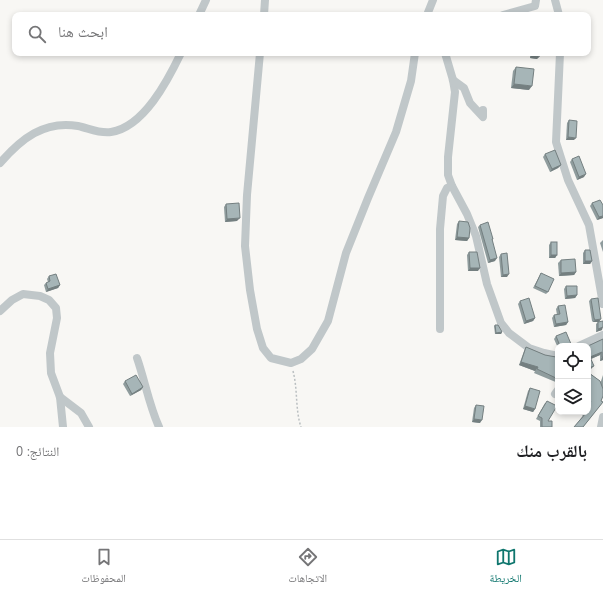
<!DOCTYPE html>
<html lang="ar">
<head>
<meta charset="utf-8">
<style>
	:root { --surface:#fff; --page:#f6f6f6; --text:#202124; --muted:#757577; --line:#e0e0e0; --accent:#0f766e }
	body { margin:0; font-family:"PT Sans","Noto Naskh Arabic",sans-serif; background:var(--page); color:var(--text); direction:rtl }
	.controls { position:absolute; right:12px; bottom:12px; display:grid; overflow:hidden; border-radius:8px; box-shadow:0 2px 6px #0003 }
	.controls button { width:36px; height:36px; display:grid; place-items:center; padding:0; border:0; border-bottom:1px solid var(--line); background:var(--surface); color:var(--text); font:20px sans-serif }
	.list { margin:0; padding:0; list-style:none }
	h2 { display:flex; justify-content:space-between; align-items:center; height:52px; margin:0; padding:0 16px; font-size:17px }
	h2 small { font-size:13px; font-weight:400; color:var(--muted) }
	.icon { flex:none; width:22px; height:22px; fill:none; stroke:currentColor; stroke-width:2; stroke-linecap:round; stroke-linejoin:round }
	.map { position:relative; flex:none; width:603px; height:427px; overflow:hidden; direction:ltr }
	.search { position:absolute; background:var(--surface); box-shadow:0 2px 6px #0003; left:12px; right:12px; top:12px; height:44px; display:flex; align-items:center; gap:10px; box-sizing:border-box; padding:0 14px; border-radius:8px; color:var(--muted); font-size:15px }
	.sheet { height:112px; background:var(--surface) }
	nav { display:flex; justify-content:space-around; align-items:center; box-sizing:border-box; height:56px; border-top:1px solid var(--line); background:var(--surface); font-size:11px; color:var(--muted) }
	nav a { display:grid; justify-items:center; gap:2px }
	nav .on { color:var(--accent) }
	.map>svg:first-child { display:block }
</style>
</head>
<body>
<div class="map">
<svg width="603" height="427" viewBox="0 0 603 427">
	<rect width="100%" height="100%" fill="#f8f7f4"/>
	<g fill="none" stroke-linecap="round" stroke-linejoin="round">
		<path stroke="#babfc1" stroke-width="1.5" stroke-dasharray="2 2" stroke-linecap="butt" d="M293 371C298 390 295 409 301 427"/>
		<g stroke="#c0c7c9" stroke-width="8">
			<path d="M555 0 559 15"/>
			<path d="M199 15 206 0"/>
			<path d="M264 15 265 0"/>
			<path d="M427 15 433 0"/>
			<path d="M503 15 535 6 536 0"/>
			<path d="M260 53 247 195 245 246 250 290 257 329 263 348 271 358 291 363 301 359 312 349 328 321 346 253 368 198 396 132 411 81 415 53"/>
			<path d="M445 53 453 80 455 92 448 157V175L452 186 467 214 476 236 487 284 501 323 509 333 529 348 544 353 558 356"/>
			<path d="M560 53 556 142 568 180 589 225 603 304"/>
			<path d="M453 80 464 88 470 103 483 117V110"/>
			<path d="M0 163C21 139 44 120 78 126 88 128 100 134 111 132 144 127 168 80 181 53"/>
			<path d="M0 311 12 300 23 294 40 296 49 300 56 308 57 318 50 353 51 373 60 397 63 427"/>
			<path d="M440 329V229L443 196 447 188 452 186"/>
			<path d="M579 346 603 335"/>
			<path d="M137 358C145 381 149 405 159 427"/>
			<path d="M555 394 558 390"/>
			<path d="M60 397 81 413 89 427"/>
			<path d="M601 427 603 417"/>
		</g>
	</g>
	<g fill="#8f9c9d">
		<path d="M530 53H540L537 59 530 58Z"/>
		<path d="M516 67 529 90 511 88 513 71Z"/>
		<path d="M569 120 574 140H566L567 123Z"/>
		<path d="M545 154 561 165 558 168 550 172 543 157Z"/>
		<path d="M572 159 584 177 577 180 570 162Z"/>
		<path d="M592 203 603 218 597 220 590 206Z"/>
		<path d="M226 204 237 221 225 222 224 207Z"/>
		<path d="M459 221 469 238 467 241 455 240 457 224Z"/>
		<path d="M480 225 493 239 492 240 495 261 488 263 478 227Z"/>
		<path d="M603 240V252L600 243Z"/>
		<path d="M551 242 557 255 555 258H549V245Z"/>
		<path d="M585 250 592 261 590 264H583V253Z"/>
		<path d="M469 252 478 271H468L467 255Z"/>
		<path d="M501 254 507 277H501L499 257Z"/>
		<path d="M561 260 576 272 574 275 559 276 558 263Z"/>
		<path d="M541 273 548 292 546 294 533 288Z"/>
		<path d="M49 276 60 285 58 288 46 292 44 285 46 283 48 282 47 279Z"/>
		<path d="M566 286 577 295 575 298 565 299 564 289Z"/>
		<path d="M591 299 599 322 602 330 596 332V324L598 322H593L592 321 589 301Z"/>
		<path d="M520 301 535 318 533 321 524 324 518 304Z"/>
		<path d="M558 306 568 322 566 325 554 327 552 318 554 315H557L556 309Z"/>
		<path d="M495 325 502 332 501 334H495L494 326Z"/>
		<path d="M556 336 571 344 569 346H558V348L554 339Z"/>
		<path d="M603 339V360L600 361V355L591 359V369L588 371V346Z"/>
		<path d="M526 347 545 355 558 358V383L534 373 535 371 519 365 524 351Z"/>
		<path d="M589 373 600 381 601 384V381L603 375V396L601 401 603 402 583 427H574L583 416 581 414 582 412H588V405L589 403 588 402V375Z"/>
		<path d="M125 381 143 387 141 390 130 396 123 384Z"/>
		<path d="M530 388 535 409 533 412 523 409 528 391Z"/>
		<path d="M545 403 548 421 552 427H540V421L536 419Z"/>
		<path d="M476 405 480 423 472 422 474 408Z"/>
	</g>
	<g fill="#747f80">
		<path d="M532 55 539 57 537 59 530 58Z"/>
		<path d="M514 84 532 86 529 90 511 88Z"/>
		<path d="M568 137 576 138 574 140H566Z"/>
		<path d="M561 165 558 168 550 172 552 169Z"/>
		<path d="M586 174 584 177 577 180 579 177Z"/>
		<path d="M603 216V218L597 220 599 217Z"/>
		<path d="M240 218 237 221 225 222 227 219Z"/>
		<path d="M457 237 469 238 467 241 455 240Z"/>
		<path d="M551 255H557L555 258H549Z"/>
		<path d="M497 258 495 261 488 263 490 260Z"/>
		<path d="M585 261H592L590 264H583Z"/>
		<path d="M470 268H480L478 271H468Z"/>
		<path d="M576 272 574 275 559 276 561 273Z"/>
		<path d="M509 274 507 277H501L503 275Z"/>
		<path d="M60 285 58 288 46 292 48 289Z"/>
		<path d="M577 295 575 298 565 299 567 296Z"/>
		<path d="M535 318 533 321 524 324 526 321Z"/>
		<path d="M601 319 599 322H593L595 320Z"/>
		<path d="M568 322 566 325 554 327 556 324Z"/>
		<path d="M603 327 602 330 596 332 598 329Z"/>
		<path d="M502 332 501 334H495L496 333Z"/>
		<path d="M602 352 600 355 588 360 590 357Z"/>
		<path d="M602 357H603V360L600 361Z"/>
		<path d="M521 362 538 367 535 371 519 365Z"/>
		<path d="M594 366 591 369 588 371V368Z"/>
		<path d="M143 387 141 390 130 396 132 394Z"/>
		<path d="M525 406 535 409 533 412 523 409Z"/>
		<path d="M474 419 482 420 480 423 472 422Z"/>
	</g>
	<g fill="#a6b5b7" stroke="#747f80">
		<path d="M532 53H540L539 57 532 55Z"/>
		<path d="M516 67 534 69 532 86 514 84Z"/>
		<path d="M569 120 577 121 576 138 568 137Z"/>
		<path d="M555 150 561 165 552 169 545 154Z"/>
		<path d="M579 156 586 174 579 177 572 159Z"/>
		<path d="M600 200 603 205V216L599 217 592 203Z"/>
		<path d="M239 203 240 218 227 219 226 204Z"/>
		<path d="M459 221 468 222 470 228 469 238 457 237Z"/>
		<path d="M488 222 493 239H492L497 258 490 260 480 225Z"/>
		<rect x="551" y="242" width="6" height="13"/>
		<path d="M585 250H590L592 261H585Z"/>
		<path d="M469 252H477L480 268H470Z"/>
		<path d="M507 253 509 274 503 275 501 254Z"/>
		<path d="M575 259 576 272 561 273V260Z"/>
		<path d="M541 273 554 279 548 292 535 286Z"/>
		<path d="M56 274 60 285 48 289 46 283 50 281 49 276Z"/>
		<path d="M566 286H577V295L567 296Z"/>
		<path d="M529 298 535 318 526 321 520 301Z"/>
		<path d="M598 298 601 319 595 320 594 318 591 299Z"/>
		<path d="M565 305 568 322 556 324 554 315 560 314 558 306Z"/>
		<path d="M603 321V327L598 329V322Z"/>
		<path d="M495 325H498L501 330 502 332 496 333Z"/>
		<path d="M566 332 571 344 565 346H560L556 336Z"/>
		<path d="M603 339V357H602V352L590 357 594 366 588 368V346Z"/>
		<path d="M526 347 545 355 556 357 558 358V379L537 369 538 367 521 362Z"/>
		<path d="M589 373 600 381 603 389V396L601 401 603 402 583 427H574L586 413 584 412H588V405L591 401 588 398V375Z"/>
		<path d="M136 375 143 387 132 394 125 381Z"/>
		<path d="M530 388 540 391 535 409 525 406Z"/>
		<path d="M547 401 557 406 548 421H552V427H542V418L538 416Z"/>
		<path d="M476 405 484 406 482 420 474 419Z"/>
	</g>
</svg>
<div class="controls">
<button><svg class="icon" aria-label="locate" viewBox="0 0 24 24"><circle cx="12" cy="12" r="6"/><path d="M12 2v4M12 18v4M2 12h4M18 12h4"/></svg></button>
<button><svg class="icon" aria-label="layers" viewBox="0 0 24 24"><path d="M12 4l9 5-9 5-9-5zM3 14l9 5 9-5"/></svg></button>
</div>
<div class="search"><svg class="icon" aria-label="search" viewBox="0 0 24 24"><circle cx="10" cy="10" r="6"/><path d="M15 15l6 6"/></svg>ابحث هنا</div>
</div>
<section class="sheet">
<h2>بالقرب منك<small>النتائج: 0</small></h2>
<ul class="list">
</ul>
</section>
<nav>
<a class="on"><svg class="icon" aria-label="map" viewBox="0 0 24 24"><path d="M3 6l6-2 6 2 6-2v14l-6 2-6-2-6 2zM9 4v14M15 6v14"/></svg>الخريطة</a>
<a><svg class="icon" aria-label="directions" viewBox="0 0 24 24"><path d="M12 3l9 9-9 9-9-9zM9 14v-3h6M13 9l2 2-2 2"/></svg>الاتجاهات</a>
<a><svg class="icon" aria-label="saved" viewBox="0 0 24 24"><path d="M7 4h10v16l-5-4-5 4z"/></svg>المحفوظات</a>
</nav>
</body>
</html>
